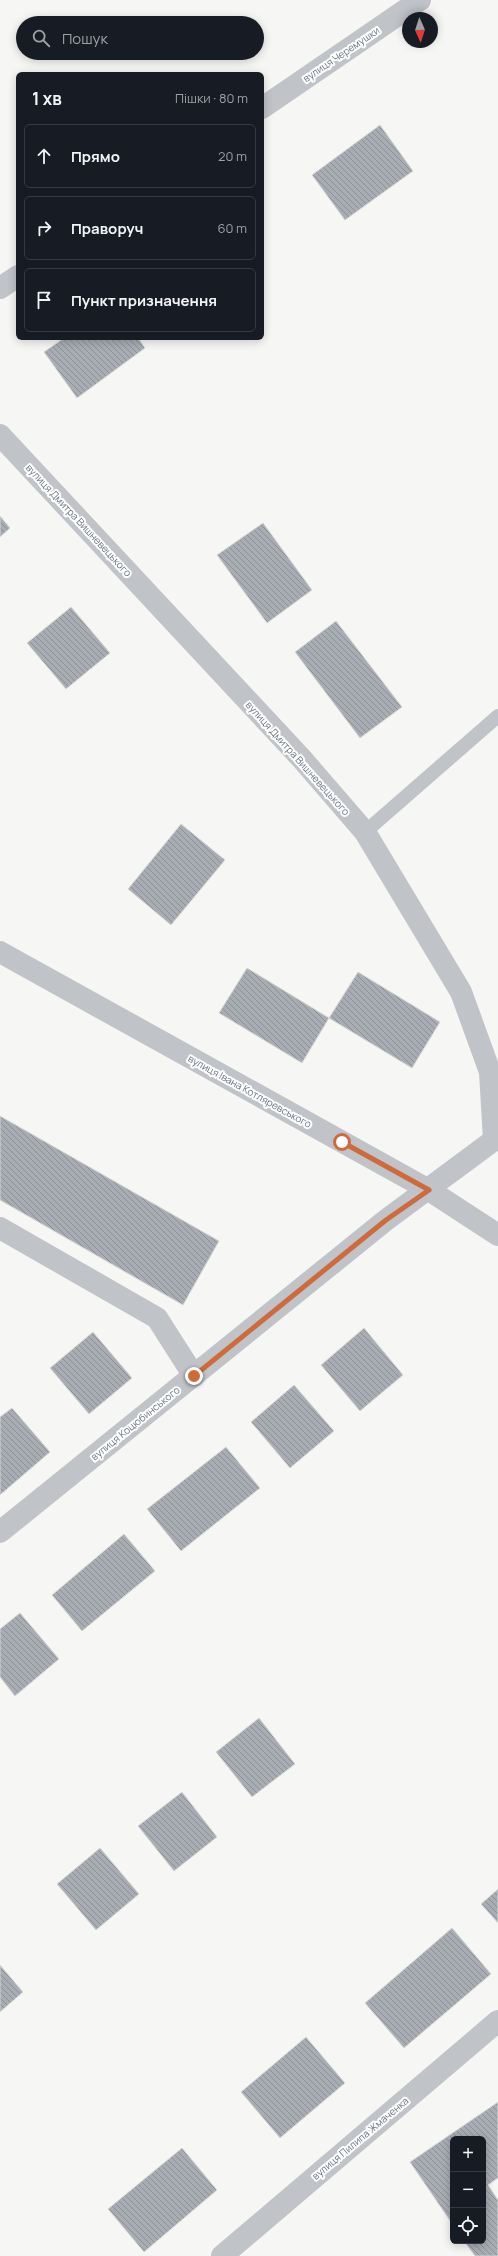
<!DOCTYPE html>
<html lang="uk">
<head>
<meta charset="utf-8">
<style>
	:root { --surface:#171b24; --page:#242831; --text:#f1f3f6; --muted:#9ea1a6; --line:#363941 }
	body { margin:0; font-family:Manrope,sans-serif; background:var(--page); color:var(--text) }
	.controls { position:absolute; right:12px; bottom:12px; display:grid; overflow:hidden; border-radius:6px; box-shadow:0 2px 10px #0003 }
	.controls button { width:36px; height:36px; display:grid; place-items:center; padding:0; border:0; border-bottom:1px solid var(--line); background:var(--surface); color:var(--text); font:20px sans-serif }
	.compass { position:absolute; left:402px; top:12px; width:36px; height:36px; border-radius:50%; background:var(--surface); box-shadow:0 2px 10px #0003; rotate:177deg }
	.stop { position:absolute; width:12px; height:12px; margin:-9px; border:3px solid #cf6a3c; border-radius:50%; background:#fff }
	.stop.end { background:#cf6a3c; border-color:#fff; box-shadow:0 1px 4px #0008 }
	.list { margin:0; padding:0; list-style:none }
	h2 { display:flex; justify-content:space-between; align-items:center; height:52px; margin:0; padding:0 16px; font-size:17px }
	h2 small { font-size:13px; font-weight:400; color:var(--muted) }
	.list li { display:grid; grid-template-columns:26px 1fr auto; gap:12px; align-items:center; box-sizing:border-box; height:64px; margin:0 8px 8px; padding:0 8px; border:1px solid var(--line); border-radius:6px }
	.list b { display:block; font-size:15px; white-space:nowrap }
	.list em { font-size:13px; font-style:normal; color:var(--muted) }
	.icon { flex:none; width:22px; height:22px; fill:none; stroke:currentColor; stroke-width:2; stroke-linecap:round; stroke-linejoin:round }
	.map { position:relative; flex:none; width:498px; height:2256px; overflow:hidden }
	.search { position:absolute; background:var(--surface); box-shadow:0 2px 10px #0003; left:16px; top:16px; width:248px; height:44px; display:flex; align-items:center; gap:10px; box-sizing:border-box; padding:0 14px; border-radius:22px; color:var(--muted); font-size:15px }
	.panel { position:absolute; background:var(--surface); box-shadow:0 2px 10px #0003; left:16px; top:72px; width:248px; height:268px; border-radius:6px }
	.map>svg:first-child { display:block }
</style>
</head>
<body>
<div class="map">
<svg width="498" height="2256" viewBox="0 0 498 2256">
	<defs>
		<pattern id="building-back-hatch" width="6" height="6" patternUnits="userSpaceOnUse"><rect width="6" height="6" fill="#a7adb3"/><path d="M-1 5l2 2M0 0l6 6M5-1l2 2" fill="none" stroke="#8c9197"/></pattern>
	</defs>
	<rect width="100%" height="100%" fill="#f6f7f4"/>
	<g fill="url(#building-back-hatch)" stroke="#d8d8d7">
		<path d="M380 125 413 171 345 220 312 175Z"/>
		<path d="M64 338H138L145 348 77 398 44 352Z"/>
		<path d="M0 516 10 528 0 537Z"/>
		<path d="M263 523 312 590 267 623 217 555Z"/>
		<path d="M71 607 110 653 66 689 27 643Z"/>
		<path d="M336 621 402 707 360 738 295 652Z"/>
		<path d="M181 824 225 860 171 925 128 889Z"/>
		<path d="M247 968 329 1018 302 1063 219 1013Z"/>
		<path d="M358 972 440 1022 412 1068 329 1018Z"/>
		<path d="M0 1116 219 1241 183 1305 0 1200Z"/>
		<path d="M364 1328 403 1375 360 1411 321 1365Z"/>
		<path d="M93 1332 132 1378 89 1414 50 1368Z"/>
		<path d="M294 1385 334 1431 290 1468 251 1422Z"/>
		<path d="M12 1408 50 1452 0 1495V1417Z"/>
		<path d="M226 1447 260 1488 181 1551 147 1509Z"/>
		<path d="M124 1534 155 1571 82 1631 52 1595Z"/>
		<path d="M20 1613 59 1659 15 1696 0 1677V1629Z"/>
		<path d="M259 1718 295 1764 252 1797 216 1752Z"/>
		<path d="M182 1792 217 1837 174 1871 138 1826Z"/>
		<path d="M100 1848 139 1894 96 1930 57 1884Z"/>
		<path d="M498 1889V1923L481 1904Z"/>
		<path d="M452 1928 491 1974 404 2048 365 2003Z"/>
		<path d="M0 1965 23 1992 0 2012Z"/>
		<path d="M306 2037 345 2083 280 2138 241 2092Z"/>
		<path d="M498 2102V2178L488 2185 498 2200V2256H475L464 2241H483V2139H453V2225L410 2162Z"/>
		<path d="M182 2148 217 2190 144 2252 108 2209Z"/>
	</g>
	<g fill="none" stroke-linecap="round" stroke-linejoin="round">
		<path stroke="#c0c3c7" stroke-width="14" d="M365 832 498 716"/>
		<g stroke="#c0c3c7" stroke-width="22">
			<path d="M262 108 420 0"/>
			<path d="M0 288 18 276"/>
			<path d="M0 435 302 759 365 832 461 992 490 1072 494 1140"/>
			<path d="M0 1228 157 1318 194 1376"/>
			<path d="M0 1532 386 1220 498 1137"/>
			<path d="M222 2256 498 2021"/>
		</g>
		<path stroke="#c0c3c7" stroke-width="22" d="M0 952 429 1190 498 1235"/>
	</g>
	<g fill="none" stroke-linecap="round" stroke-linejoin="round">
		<path stroke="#cf6a3c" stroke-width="5" d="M194 1376 386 1220 429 1190 342 1142"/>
	</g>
	<g text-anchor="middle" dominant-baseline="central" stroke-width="4" stroke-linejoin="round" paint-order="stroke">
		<g font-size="10" fill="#697582" stroke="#fff">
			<text transform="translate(341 54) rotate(-34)">вулиця Черемушки</text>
			<text transform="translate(79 520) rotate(47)">вулиця Дмитра Вишневецького</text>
			<text transform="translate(298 758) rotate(48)">вулиця Дмитра Вишневецького</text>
			<text transform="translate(250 1091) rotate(29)">вулиця Івана Котляревського</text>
			<text transform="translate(135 1423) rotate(-39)">вулиця Коцюбинського</text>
			<text transform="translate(360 2138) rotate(-40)">вулиця Пилипа Жмаченка</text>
		</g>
	</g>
</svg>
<div class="controls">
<button>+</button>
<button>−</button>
<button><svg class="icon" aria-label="locate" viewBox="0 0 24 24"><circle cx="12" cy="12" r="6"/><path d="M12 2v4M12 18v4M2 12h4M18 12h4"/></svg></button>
</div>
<svg class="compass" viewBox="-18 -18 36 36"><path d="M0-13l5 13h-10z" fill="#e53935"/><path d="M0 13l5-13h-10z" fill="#9ea1a6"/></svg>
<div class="stop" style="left:342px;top:1142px"></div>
<div class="stop end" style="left:194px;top:1376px"></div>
<div class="search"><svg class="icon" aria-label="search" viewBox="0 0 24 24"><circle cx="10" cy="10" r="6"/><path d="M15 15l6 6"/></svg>Пошук</div>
<section class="panel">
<h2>1 хв<small>Пішки · 80 m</small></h2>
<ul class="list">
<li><svg class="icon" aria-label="ahead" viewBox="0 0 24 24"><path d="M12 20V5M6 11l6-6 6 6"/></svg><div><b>Прямо</b></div><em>20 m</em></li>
<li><svg class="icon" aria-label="right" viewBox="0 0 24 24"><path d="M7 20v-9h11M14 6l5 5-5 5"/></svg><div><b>Праворуч</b></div><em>60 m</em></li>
<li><svg class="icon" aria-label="arrive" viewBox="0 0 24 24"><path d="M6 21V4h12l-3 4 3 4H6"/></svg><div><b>Пункт призначення</b></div></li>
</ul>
</section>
</div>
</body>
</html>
